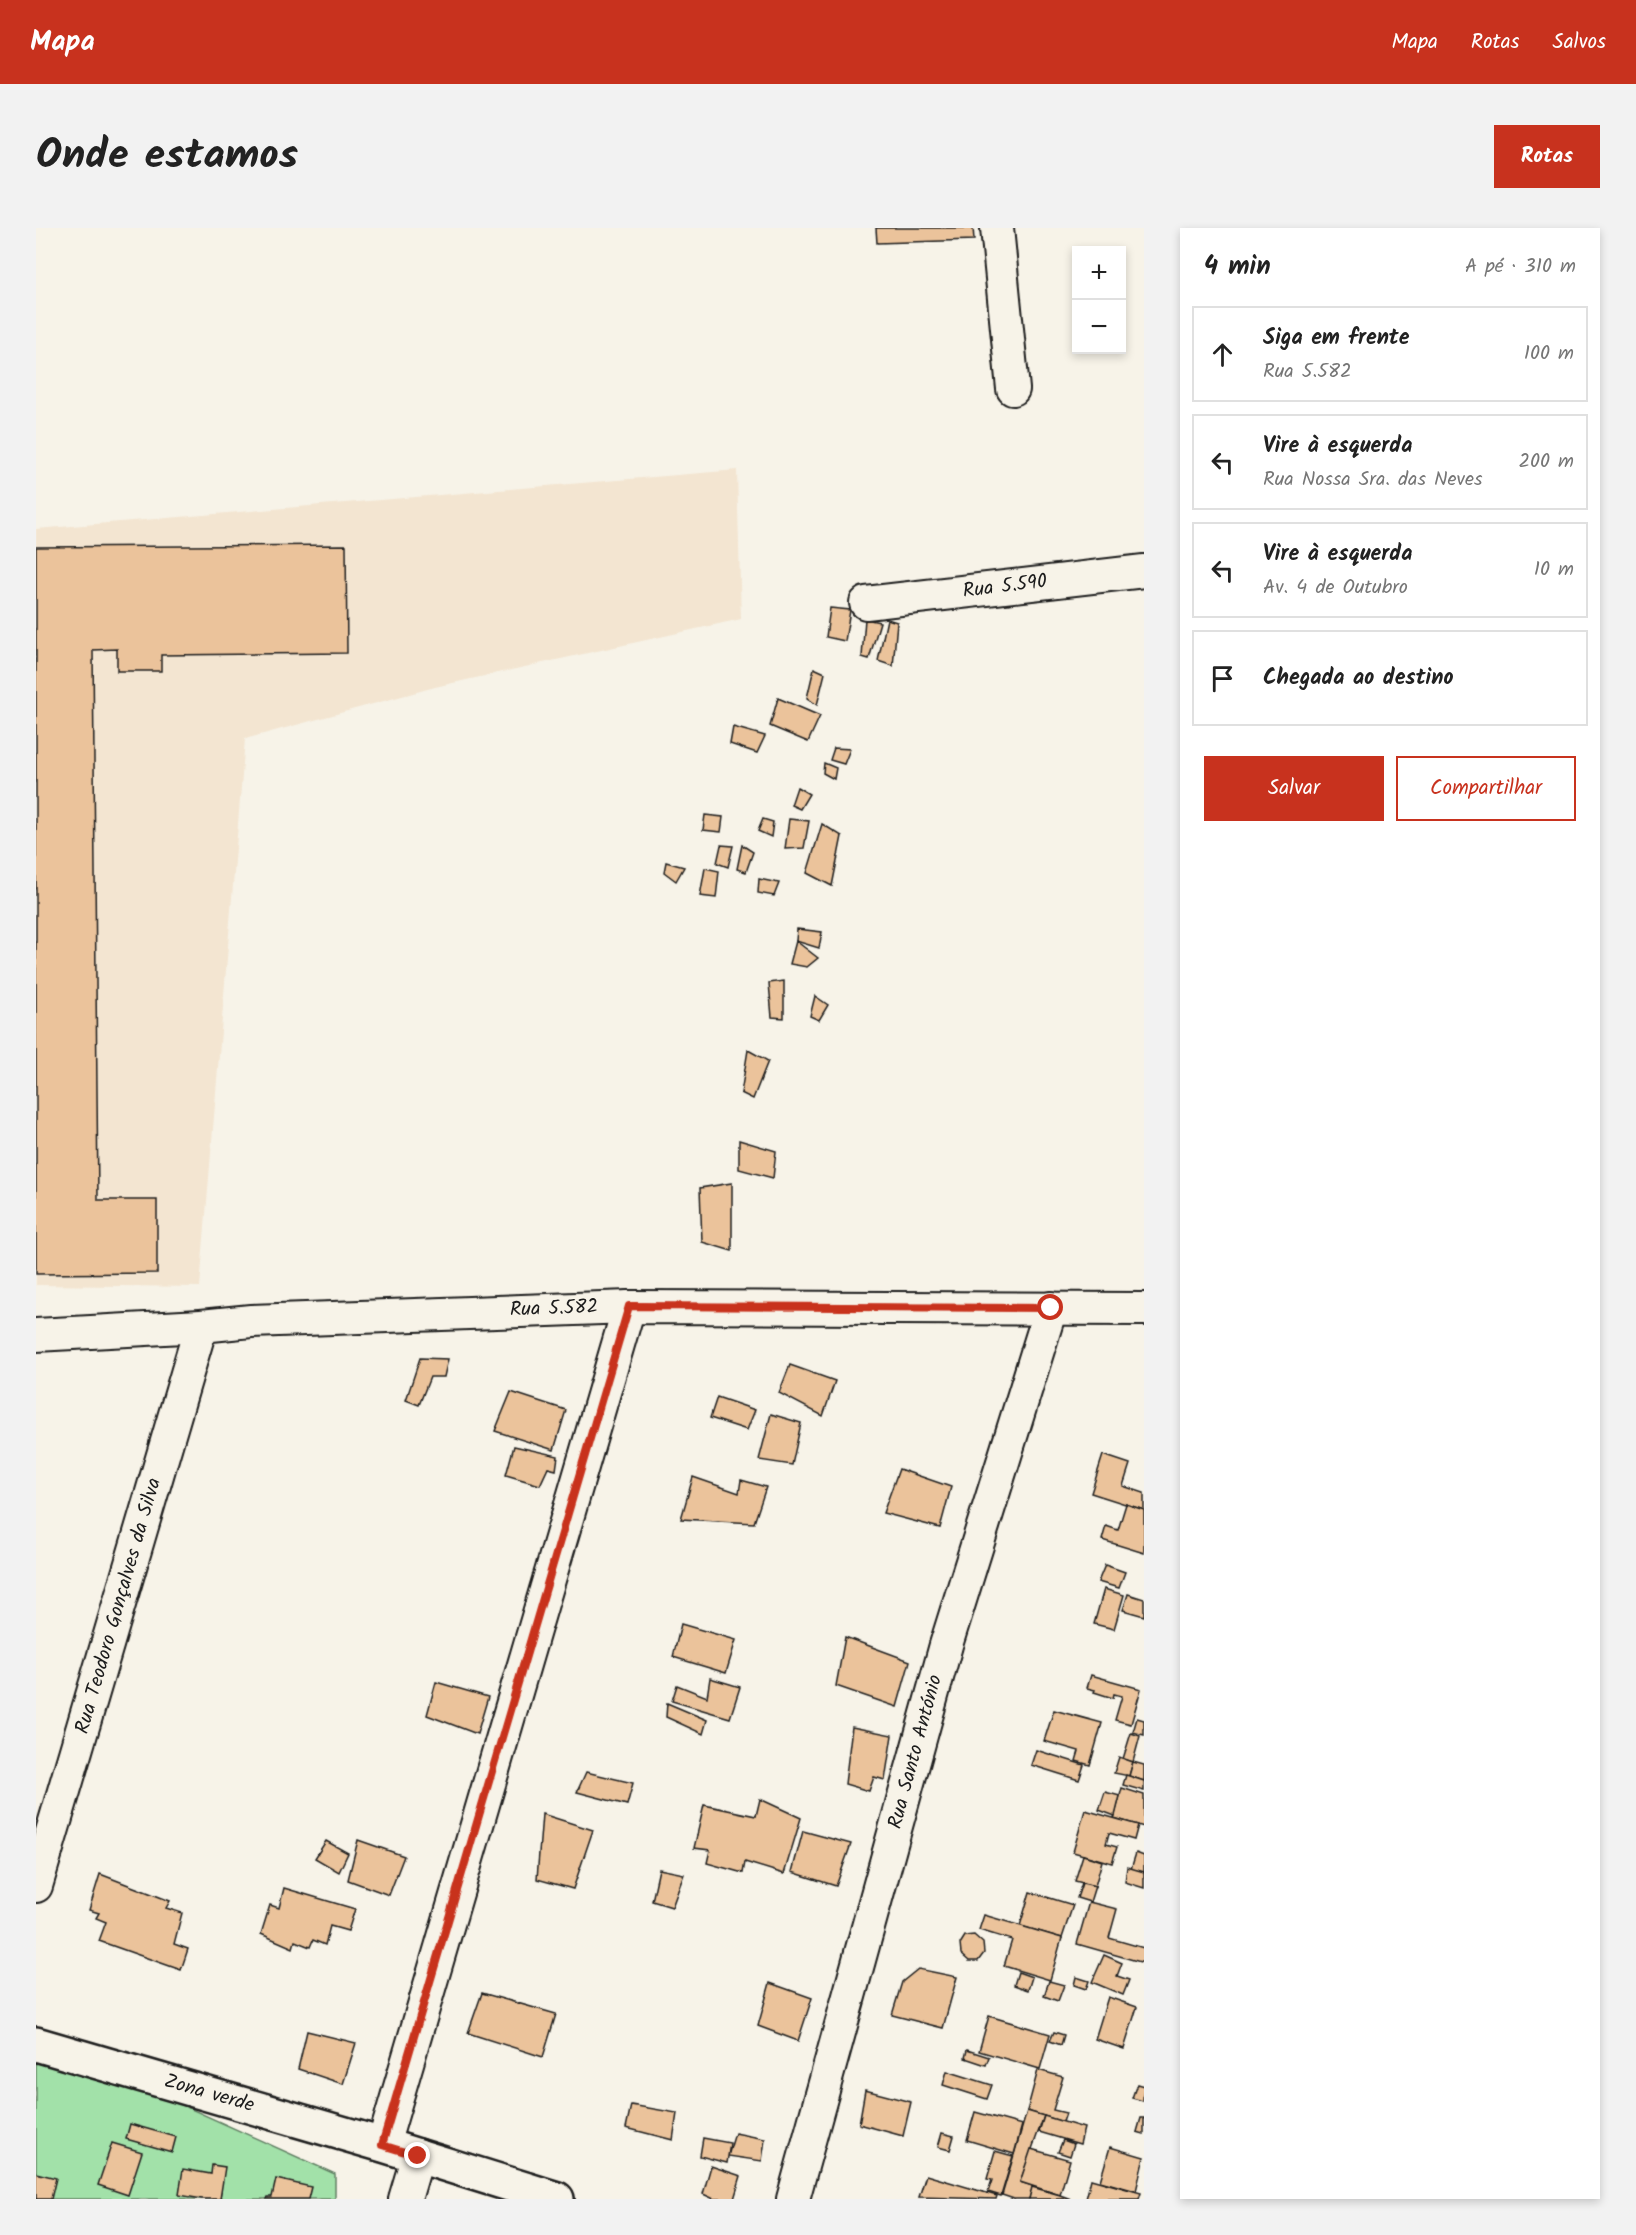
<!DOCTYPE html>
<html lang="pt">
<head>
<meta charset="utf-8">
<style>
	:root { --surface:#fff; --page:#f2f2f2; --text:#222; --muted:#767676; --line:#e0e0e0; --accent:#c8321e }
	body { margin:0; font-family:Kalam,sans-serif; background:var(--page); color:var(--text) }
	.controls { position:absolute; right:18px; top:18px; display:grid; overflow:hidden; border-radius:0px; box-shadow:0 3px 9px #0003 }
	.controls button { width:54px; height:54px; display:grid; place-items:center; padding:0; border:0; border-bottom:2px solid var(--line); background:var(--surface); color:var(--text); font:30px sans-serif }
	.stop { position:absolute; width:18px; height:18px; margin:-14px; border:4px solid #c8321e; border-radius:50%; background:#fff }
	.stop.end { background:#c8321e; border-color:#fff; box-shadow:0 2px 6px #0008 }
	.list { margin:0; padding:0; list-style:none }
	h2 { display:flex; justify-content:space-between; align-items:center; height:78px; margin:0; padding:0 24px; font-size:26px }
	h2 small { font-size:20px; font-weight:400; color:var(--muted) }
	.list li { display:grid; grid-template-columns:39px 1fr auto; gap:18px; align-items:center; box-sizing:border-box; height:96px; margin:0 12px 12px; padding:0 12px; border:2px solid var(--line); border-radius:0px }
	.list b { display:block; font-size:22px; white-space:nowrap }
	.list p { margin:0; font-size:20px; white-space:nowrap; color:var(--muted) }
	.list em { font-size:20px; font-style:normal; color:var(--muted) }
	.actions { display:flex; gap:12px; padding:18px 24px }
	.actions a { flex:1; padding:14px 0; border:2px solid var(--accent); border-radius:0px; text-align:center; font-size:21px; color:var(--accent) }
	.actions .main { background:var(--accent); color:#fff }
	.icon { flex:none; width:33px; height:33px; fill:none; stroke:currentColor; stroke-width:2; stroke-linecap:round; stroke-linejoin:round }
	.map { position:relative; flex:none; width:1108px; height:1971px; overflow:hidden; border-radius:0px }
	header { display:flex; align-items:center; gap:36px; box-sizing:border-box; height:84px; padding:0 30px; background:var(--accent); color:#fff }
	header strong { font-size:28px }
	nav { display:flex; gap:33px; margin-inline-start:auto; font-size:21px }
	.intro { display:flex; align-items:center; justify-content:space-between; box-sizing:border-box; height:144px; padding:0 36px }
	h1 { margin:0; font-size:42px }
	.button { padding:15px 27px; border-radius:0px; background:var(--accent); color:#fff; font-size:21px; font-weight:700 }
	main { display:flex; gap:36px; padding:0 36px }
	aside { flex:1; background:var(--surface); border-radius:0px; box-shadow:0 3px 9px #0003 }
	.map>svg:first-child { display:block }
</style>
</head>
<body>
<header>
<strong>Mapa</strong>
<nav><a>Mapa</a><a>Rotas</a><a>Salvos</a></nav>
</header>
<div class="intro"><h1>Onde estamos</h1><a class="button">Rotas</a></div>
<main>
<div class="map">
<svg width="1108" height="1971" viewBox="0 0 1108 1971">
	<rect width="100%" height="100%" fill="#f7f3e8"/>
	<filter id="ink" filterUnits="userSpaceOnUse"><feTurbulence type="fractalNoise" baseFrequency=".0167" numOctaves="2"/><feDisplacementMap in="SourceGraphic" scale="12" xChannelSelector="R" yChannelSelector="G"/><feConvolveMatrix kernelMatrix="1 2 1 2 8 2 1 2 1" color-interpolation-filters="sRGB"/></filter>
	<g filter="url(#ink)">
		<path fill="#f3e5d1" d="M701 242 705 391 399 459 209 511 164 1059 0 1057V301Z"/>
		<path fill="#a2e1a9" stroke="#5f7e62" stroke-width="1.5" d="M0 1811 299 1946V1971H0Z"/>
		<g fill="#ebc39b" stroke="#1c1c1c" stroke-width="1.5">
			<path d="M840 0H937L938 12 841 15Z"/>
			<path d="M310 317 311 425 125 427V443H81V421L57 422 62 972H121V1045L0 1046V319Z"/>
			<path d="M794 380 814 382 809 413 790 409Z"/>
			<path d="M829 391 844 394 833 431 826 429Z"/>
			<path d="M851 391 861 394 857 438 842 433Z"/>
			<path d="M778 440 789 445 781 477 771 470Z"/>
			<path d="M742 470 784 488 772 514 734 498Z"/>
			<path d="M697 499 729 508 721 525 694 516Z"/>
			<path d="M798 520 814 521 808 536 794 532Z"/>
			<path d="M788 535 800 540 798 551 787 545Z"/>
			<path d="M761 559 773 566 764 581 755 577Z"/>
			<path d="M669 587 687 589 685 604 667 602Z"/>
			<path d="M727 591 737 594 735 609 722 603Z"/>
			<path d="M753 591 773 593 768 620 749 621Z"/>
			<path d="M786 596 806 608 796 658 771 645Z"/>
			<path d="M685 617 697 618 692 639 681 635Z"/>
			<path d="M706 617 717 624 710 644 701 641Z"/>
			<path d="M630 634 648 639 640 653 628 644Z"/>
			<path d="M669 640 683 643 680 670 664 668Z"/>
			<path d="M723 651 743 655 738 668 722 665Z"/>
			<path d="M761 701 786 704 783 720 760 713Z"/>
			<path d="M760 713 782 730 771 739 754 736Z"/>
			<path d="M748 753V790L736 789 733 755Z"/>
			<path d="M779 768 792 777 783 792 774 788Z"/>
			<path d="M712 822 732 833 717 871 705 865Z"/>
			<path d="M703 912 740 923 737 950 703 941Z"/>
			<path d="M696 955V1023L666 1014 664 960Z"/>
			<path d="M384 1130 412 1131 408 1149H394L383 1177 370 1172Z"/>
			<path d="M754 1137 799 1153 787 1188 743 1165Z"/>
			<path d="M475 1164 530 1182 518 1222 459 1203Z"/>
			<path d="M681 1169 719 1182 711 1202 674 1190Z"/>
			<path d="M735 1186 765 1195 756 1237 723 1232Z"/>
			<path d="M478 1218 522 1228 520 1242 512 1240 504 1257 470 1247Z"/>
			<path d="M1067 1227 1094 1236 1087 1258 1108 1265V1282L1055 1265Z"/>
			<path d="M863 1241 915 1259 904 1300 847 1285Z"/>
			<path d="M657 1249 703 1265 705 1252 730 1259 718 1295 645 1291Z"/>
			<path d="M1090 1276 1108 1282V1325L1066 1312 1070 1298 1082 1302Z"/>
			<path d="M1069 1337 1089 1344 1083 1360 1062 1354Z"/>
			<path d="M1068 1361 1088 1367 1078 1401 1058 1396Z"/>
			<path d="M1092 1366 1108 1371V1388L1087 1382Z"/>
			<path d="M645 1396 700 1412 690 1445 637 1429Z"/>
			<path d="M809 1409 874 1433 861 1479 800 1458Z"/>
			<path d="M1055 1447 1105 1461 1095 1496 1079 1492 1086 1468 1078 1466 1077 1470 1058 1464 1059 1462 1051 1460Z"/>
			<path d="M674 1450 704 1459 694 1490 636 1473 641 1457 671 1469Z"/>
			<path d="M400 1454 452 1469 441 1506 391 1487Z"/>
			<path d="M631 1475 671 1492 667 1506 630 1489Z"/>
			<path d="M1018 1482 1066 1495 1054 1537 1040 1533 1043 1523 1008 1513Z"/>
			<path d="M1101 1490 1108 1492V1507L1097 1504Z"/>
			<path d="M816 1499 856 1507 849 1552 838 1549 833 1563 809 1556Z"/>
			<path d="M1095 1505 1104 1508 1097 1534 1087 1531Z"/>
			<path d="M1000 1522 1048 1537 1043 1552 995 1537Z"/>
			<path d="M1083 1529 1097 1534 1093 1548 1078 1545Z"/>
			<path d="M1097 1534 1108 1537V1553L1093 1548Z"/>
			<path d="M550 1544 597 1555 591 1577 541 1564Z"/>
			<path d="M1090 1547 1108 1553V1563L1087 1557Z"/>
			<path d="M1086 1560 1108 1567V1599L1078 1590Z"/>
			<path d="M1069 1564 1084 1568 1079 1588 1063 1582Z"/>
			<path d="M724 1571 765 1590 748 1646 709 1634 707 1645 671 1635 674 1622 658 1620 668 1577 720 1588Z"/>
			<path d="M1049 1582 1102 1597 1098 1612 1073 1605 1070 1616 1081 1619 1076 1635 1037 1624Z"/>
			<path d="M506 1586 557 1602 537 1661 501 1651Z"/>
			<path d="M767 1603 815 1616 800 1658 756 1644Z"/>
			<path d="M322 1612 368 1628 353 1667 312 1652Z"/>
			<path d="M290 1613 312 1625 303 1644 279 1630Z"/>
			<path d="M1100 1625 1108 1628V1644L1095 1641Z"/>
			<path d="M1047 1627 1066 1633 1059 1658 1039 1653Z"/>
			<path d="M1091 1639 1108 1644V1660L1089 1654Z"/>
			<path d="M623 1641 648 1646 636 1679 616 1673Z"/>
			<path d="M64 1646 134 1673 130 1680 146 1685 138 1716 152 1721 145 1742 63 1713 70 1694 60 1690 63 1685 53 1682Z"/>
			<path d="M1046 1655 1059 1658 1054 1674 1041 1670Z"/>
			<path d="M248 1660 319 1681 312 1703 294 1698 289 1717 277 1712 274 1719 259 1713 257 1720 225 1706 234 1677 243 1680Z"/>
			<path d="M994 1664 1037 1677 1026 1710 984 1698Z"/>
			<path d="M1053 1674 1081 1681 1073 1710 1108 1720V1735L1041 1716Z"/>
			<path d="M948 1687 1026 1710 1014 1752 968 1738 976 1712 943 1702Z"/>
			<path d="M938 1707 947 1715 948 1725 942 1733H933L925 1726 924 1716 929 1708Z"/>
			<path d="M1068 1727 1086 1735 1081 1748 1093 1752 1087 1767 1056 1754Z"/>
			<path d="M882 1741 921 1749 907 1800 856 1787 866 1754Z"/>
			<path d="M982 1744 996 1749 992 1762 978 1757Z"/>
			<path d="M1040 1749 1053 1753 1050 1761 1038 1757Z"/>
			<path d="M1013 1753 1028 1757 1022 1773 1008 1768Z"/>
			<path d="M734 1755 776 1770 762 1813 722 1798Z"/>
			<path d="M446 1765 520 1786 507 1829 432 1805Z"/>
			<path d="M1072 1769 1101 1779 1088 1821 1059 1811Z"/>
			<path d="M953 1788 1014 1806 1004 1841 943 1823Z"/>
			<path d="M271 1803 320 1815 307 1856 262 1841Z"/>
			<path d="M1018 1804 1028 1807 1025 1817 1014 1813Z"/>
			<path d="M931 1822 953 1829 950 1837 929 1830Z"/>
			<path d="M1002 1842 1027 1849 1017 1882 1030 1885 1027 1894 991 1883Z"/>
			<path d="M911 1843 956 1857 951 1871 907 1857Z"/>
			<path d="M1101 1856 1108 1858 1107 1873 1096 1870Z"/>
			<path d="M829 1862 875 1874 867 1908 823 1896Z"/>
			<path d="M595 1877 641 1885 637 1912 590 1900Z"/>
			<path d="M991 1883 1008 1888 984 1954 997 1958 993 1971H978L966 1967Z"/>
			<path d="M939 1884 986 1897 978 1926 931 1912Z"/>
			<path d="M1008 1888 1048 1900 1044 1916 1003 1904Z"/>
			<path d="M1105 1890H1108V1906L1101 1904Z"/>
			<path d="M94 1896 140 1909 136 1924 90 1911Z"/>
			<path d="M699 1905 729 1911 726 1933 692 1928Z"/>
			<path d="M906 1905 918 1908 914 1922 902 1919Z"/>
			<path d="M667 1910 694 1915 691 1935 664 1928Z"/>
			<path d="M1027 1912 1038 1916 1034 1928 1022 1924Z"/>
			<path d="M76 1915 106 1924 92 1967 62 1957Z"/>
			<path d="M1074 1919 1108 1929 1100 1963 1064 1953Z"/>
			<path d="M995 1921 1034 1932 1024 1967 984 1954Z"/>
			<path d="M959 1923 977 1928 965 1968 952 1964 956 1952 951 1951Z"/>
			<path d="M176 1937 189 1939 184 1971H166L143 1967 147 1941 175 1946Z"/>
			<path d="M675 1938 705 1948 698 1971H678L667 1966Z"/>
			<path d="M0 1945 20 1950 15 1971H0Z"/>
			<path d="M890 1947 961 1968 960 1971 883 1969Z"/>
			<path d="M240 1951 275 1959 272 1971H231L232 1969H236Z"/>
			<path d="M1055 1951 1105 1965 1103 1971H1050Z"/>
			<path d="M996 1959 1024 1967 1035 1971H993Z"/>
		</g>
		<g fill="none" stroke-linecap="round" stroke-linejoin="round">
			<defs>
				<g id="street">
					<path d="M961 0 977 161"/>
					<path d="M830 375 1108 343"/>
					<path d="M0 1107 165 1098 215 1093 593 1079 1108 1081"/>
					<path d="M0 1658 165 1098"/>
					<path d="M347 1917 593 1079"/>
					<path d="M369 1971 382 1927"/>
					<path d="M757 1971 910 1417 1015 1080"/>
				</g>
				<path id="secondary" d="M0 1816 347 1917 521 1971"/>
			</defs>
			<use href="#street" stroke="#1c1c1c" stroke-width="36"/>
			<use href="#secondary" stroke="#1c1c1c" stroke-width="38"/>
			<use href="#street" stroke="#f7f3e8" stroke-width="32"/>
			<use href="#secondary" stroke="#f7f3e8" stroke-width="33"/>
		</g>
	</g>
	<g fill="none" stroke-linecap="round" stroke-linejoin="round" filter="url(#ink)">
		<path stroke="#c8321e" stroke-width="8" d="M382 1928 346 1917 593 1078 1015 1080"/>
	</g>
	<g text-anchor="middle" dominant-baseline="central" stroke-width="5" stroke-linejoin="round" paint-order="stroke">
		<g font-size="20" fill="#1c1c1c" stroke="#f7f3e8">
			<text transform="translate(969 359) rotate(-7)">Rua 5.590</text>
			<text transform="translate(518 1081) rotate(-2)">Rua 5.582</text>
			<text transform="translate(83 1378) rotate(-74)">Rua Teodoro Gonçalves da Silva</text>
			<text transform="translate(880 1524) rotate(-75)">Rua Santo António</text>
			<text transform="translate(173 1866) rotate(16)">Zona verde</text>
		</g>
	</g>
</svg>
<div class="controls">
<button>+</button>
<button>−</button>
</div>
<div class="stop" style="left:1015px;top:1080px"></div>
<div class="stop end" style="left:382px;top:1928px"></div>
</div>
<aside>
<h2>4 min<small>A pé · 310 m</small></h2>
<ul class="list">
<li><svg class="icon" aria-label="ahead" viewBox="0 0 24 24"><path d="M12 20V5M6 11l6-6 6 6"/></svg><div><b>Siga em frente</b><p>Rua 5.582</p></div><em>100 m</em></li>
<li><svg class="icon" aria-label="left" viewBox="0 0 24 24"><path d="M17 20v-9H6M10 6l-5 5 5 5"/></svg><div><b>Vire à esquerda</b><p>Rua Nossa Sra. das Neves</p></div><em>200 m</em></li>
<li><svg class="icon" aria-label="left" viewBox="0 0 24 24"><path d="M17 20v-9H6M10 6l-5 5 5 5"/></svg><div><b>Vire à esquerda</b><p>Av. 4 de Outubro</p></div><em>10 m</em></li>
<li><svg class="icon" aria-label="arrive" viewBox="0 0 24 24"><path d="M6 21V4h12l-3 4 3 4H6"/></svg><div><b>Chegada ao destino</b></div></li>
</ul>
<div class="actions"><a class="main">Salvar</a><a>Compartilhar</a></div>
</aside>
</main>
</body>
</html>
